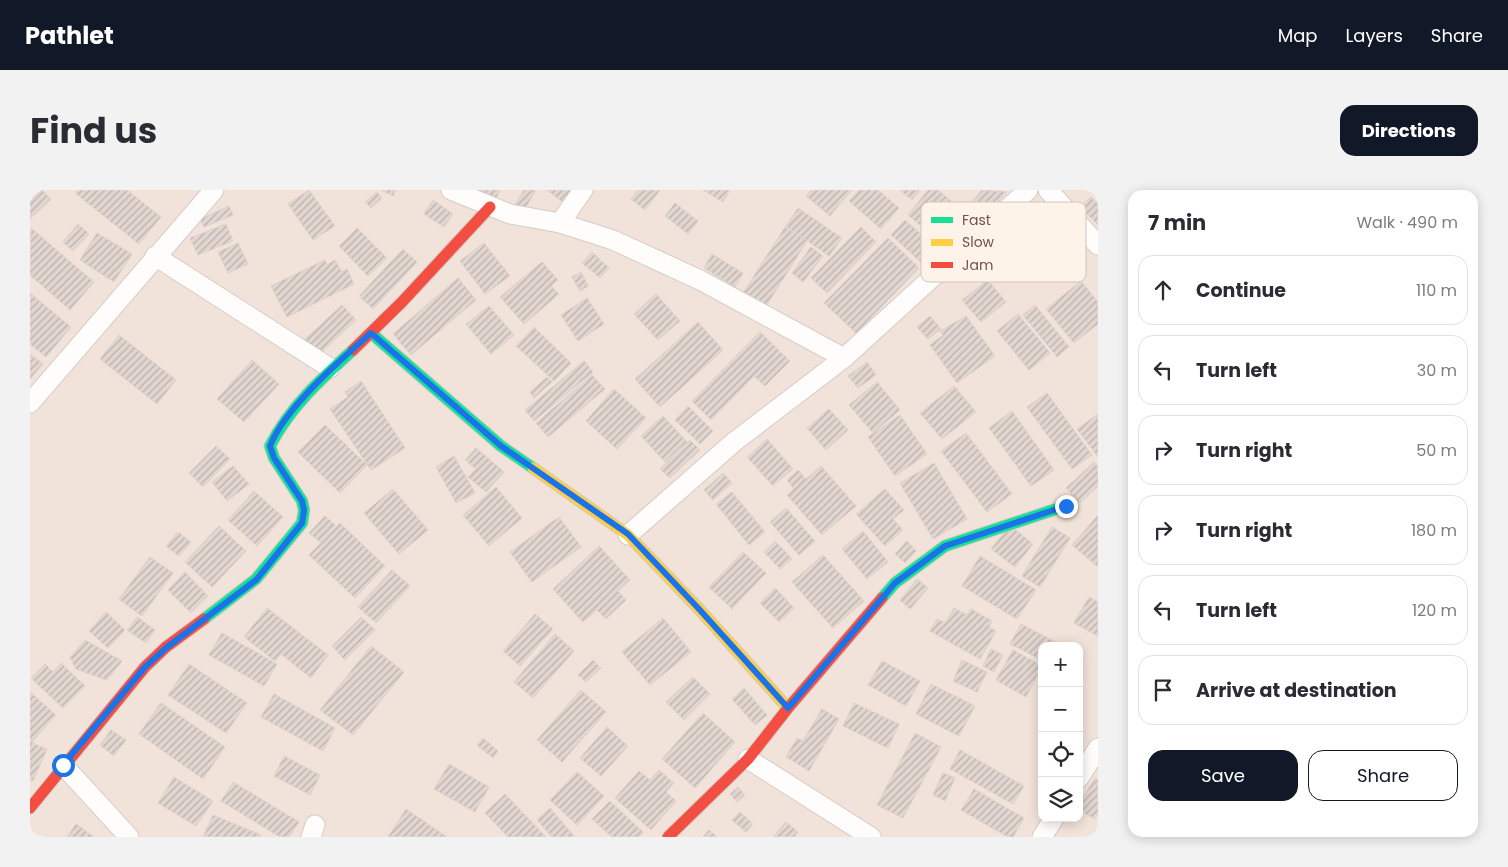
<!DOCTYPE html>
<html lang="en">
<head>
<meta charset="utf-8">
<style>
	:root { --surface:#fff; --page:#f2f2f3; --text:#2b2b33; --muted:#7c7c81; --line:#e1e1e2; --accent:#111827 }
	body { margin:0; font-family:Poppins,sans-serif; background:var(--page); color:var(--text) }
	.controls { position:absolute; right:15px; bottom:15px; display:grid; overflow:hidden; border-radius:10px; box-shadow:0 2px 12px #0003 }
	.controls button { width:45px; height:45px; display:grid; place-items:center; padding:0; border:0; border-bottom:1px solid var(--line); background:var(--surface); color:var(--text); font:25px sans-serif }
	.stop { position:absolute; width:15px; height:15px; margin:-11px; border:4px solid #1a73e8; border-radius:50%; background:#fff }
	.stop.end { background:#1a73e8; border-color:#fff; box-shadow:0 1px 5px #0008 }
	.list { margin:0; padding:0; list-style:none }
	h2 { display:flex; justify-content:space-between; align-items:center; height:65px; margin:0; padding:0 20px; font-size:21px }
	h2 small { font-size:16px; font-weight:400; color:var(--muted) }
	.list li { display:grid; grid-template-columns:32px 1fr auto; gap:15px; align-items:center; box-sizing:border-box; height:70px; margin:0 10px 10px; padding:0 10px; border:1px solid var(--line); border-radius:15px }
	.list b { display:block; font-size:19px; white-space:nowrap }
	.list em { font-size:16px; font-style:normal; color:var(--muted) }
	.actions { display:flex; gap:10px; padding:15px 20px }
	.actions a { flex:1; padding:11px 0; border:1px solid var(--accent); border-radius:15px; text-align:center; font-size:18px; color:var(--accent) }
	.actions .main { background:var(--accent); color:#fff }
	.icon { flex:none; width:28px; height:28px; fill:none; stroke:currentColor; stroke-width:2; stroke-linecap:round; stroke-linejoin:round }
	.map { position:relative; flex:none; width:1068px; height:647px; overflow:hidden; border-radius:15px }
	header { display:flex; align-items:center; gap:30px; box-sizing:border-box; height:70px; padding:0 25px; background:var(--accent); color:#fff }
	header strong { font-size:24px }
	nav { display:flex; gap:28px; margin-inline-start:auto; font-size:18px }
	.intro { display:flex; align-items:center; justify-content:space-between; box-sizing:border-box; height:120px; padding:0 30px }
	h1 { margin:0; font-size:35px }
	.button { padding:12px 22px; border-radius:15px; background:var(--accent); color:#fff; font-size:18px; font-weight:700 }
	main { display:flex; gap:30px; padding:0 30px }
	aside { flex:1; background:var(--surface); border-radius:15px; box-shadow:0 2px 12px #0003 }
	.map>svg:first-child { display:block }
</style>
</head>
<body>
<header>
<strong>Pathlet</strong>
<nav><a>Map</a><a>Layers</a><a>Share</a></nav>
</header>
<div class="intro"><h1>Find us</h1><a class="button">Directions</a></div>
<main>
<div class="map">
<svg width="1068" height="647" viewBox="0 0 1068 647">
	<defs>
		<pattern id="building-hatch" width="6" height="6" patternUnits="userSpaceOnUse" patternTransform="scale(1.25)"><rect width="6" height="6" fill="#e2d6d1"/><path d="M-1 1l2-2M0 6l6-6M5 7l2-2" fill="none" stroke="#bcb0ac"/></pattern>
	</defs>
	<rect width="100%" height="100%" fill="#f6efe9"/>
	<path fill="#f1e3d9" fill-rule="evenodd" d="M0 0H1068V647H0ZM1012 456H1049V628H1012Z"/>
	<g fill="url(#building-hatch)" stroke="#ded1cb">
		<path d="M12 0 21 9 0 29V12Z"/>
		<path d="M48 0H97L131 27 109 54 45 3Z"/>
		<path d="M279 0 305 36 283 50 258 14Z"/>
		<path d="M351 0H366L363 6Z"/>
		<path d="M436 0H470L464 13Z"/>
		<path d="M494 0H506L493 22 484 16Z"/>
		<path d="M517 0H546L535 14Z"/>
		<path d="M608 0H630L615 20 601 9Z"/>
		<path d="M673 0H700L693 12Z"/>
		<path d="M781 0H822L800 26 776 6Z"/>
		<path d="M829 0H848L869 18 851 39 819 11Z"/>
		<path d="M870 0H890L882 10Z"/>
		<path d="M898 0H908L933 21 908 50 878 25Z"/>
		<path d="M952 0 977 2 954 28 939 15Z"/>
		<path d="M347 2 352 8 341 18 335 12Z"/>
		<path d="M1061 7 1068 14V35L1050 17Z"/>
		<path d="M403 10 423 24 414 37 394 24Z"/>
		<path d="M645 13 668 31 658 44 635 26Z"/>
		<path d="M199 16 203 25 174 37 170 29Z"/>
		<path d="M768 18 812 48 799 66 756 36Z"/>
		<path d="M875 30 907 58 893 74 861 45Z"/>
		<path d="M48 34 59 44 43 61 33 52Z"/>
		<path d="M196 34 203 51 168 65 160 48Z"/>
		<path d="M755 37 777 51 735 118 713 103Z"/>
		<path d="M831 37 846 52 797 103 781 88Z"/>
		<path d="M1 38 64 92 40 120 0 85Z"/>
		<path d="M327 38 357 68 338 86 309 56Z"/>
		<path d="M67 43 102 64 84 92 50 70Z"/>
		<path d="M858 48 889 78 826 143 794 113Z"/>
		<path d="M208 53 218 74 198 83 188 62Z"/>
		<path d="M454 53 480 86 455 104 430 71Z"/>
		<path d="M781 57 793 66 773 92 762 83Z"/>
		<path d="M373 59 387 72 343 119 329 106Z"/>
		<path d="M562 62 579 78 570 88 552 73Z"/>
		<path d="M682 64 713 83 705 97 674 78Z"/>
		<path d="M295 70 297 75 305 70 312 82 317 79 324 94 257 127 241 96Z"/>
		<path d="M512 72 528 90 521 96 529 104 494 134 470 107Z"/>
		<path d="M551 82 558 96 550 101 542 87Z"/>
		<path d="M428 88 446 110 381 165 363 144Z"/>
		<path d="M958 90 976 112 951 132 932 110Z"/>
		<path d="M1051 91 1068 112V134L1044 153 1016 119Z"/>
		<path d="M0 103 41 137 16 167 0 154Z"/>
		<path d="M626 104 650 131 628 150 604 124Z"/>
		<path d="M557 108 574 134 548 151 531 125Z"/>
		<path d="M312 115 326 130 288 165 274 150Z"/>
		<path d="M1005 115 1039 157 1027 167 993 125Z"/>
		<path d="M459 116 484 145 461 164 436 134Z"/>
		<path d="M988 124 1020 163 999 180 967 141Z"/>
		<path d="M900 126 911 139 898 149 887 137Z"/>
		<path d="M936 126 965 166 927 193 900 155 913 145 910 141Z"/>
		<path d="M668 132 693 160 630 217 605 189Z"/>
		<path d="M504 137 541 173 524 191 486 156Z"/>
		<path d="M730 142 760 171 735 196 724 186 681 230 662 211Z"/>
		<path d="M89 145 146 190 127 214 70 169Z"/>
		<path d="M0 164 13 174 0 189Z"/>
		<path d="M222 170 249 194 214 232 187 209Z"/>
		<path d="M554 171 563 182 504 231 495 220Z"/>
		<path d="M837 172 846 185 828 198 818 186Z"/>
		<path d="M562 185 575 199 518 247 506 233Z"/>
		<path d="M517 187 522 192 504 208 500 202Z"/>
		<path d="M331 191 375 258 341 280 300 219 318 207 315 202Z"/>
		<path d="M847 192 870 220 843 243 819 215Z"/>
		<path d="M924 196 946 222 912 249 890 223Z"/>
		<path d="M584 199 616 228 587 259 556 231Z"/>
		<path d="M1017 203 1062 265 1042 279 997 217Z"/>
		<path d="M658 216 683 241 670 254 645 230Z"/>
		<path d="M799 219 818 240 796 260 777 238Z"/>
		<path d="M982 221 1024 280 1001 296 959 238Z"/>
		<path d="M1068 224V267L1047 239Z"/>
		<path d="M870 225 897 264 865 286 838 247Z"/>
		<path d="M633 226 657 252 635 272 611 246Z"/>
		<path d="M295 235 337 275 310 303 268 262Z"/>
		<path d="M936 243 982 304 957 322 911 261Z"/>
		<path d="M737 249 763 279 743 296 717 267Z"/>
		<path d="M660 250 670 260 640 288 630 279Z"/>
		<path d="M186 256 200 269 173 297 159 283Z"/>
		<path d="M446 258 474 282 456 302 438 287 446 279 435 270Z"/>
		<path d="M424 266 445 303 426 313 406 277Z"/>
		<path d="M1064 272 1068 277V296L1050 313 1036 298Z"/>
		<path d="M904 273 937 329 903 349 870 293Z"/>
		<path d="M203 276 219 294 197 311 182 292Z"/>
		<path d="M791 276 826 316 792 345 757 305 764 299 757 290 768 280 776 289Z"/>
		<path d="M693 283 702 293 683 310 674 300Z"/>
		<path d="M466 297 492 328 459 356 433 325Z"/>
		<path d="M363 299 398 340 369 364 334 323Z"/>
		<path d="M855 299 874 320 863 329 873 340 855 356 826 324Z"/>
		<path d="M224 301 253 327 227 356 198 330Z"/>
		<path d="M702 302 735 342 719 355 686 314Z"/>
		<path d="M756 318 785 351 769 365 740 332Z"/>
		<path d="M1068 325V377L1042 355Z"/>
		<path d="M295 326 305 335 290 352 279 343Z"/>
		<path d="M529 327 551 357 502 392 480 362Z"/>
		<path d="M310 333 355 376 325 408 279 365Z"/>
		<path d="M980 335 1003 354 985 377 961 359Z"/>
		<path d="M189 336 216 361 182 397 155 372Z"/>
		<path d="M1022 337 1040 348 1010 397 992 386Z"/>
		<path d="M833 341 858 372 837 389 812 359Z"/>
		<path d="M148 342 161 352 149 366 136 356Z"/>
		<path d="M745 351 762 369 750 379 734 362Z"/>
		<path d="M877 351 886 361 875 373 865 364Z"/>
		<path d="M569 356 600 390 588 401 596 410 576 429 567 420 553 432 523 399Z"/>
		<path d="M713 362 736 383 702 419 679 397Z"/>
		<path d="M793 365 834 411 803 438 762 392Z"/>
		<path d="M950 366 1006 400 987 429 932 396Z"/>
		<path d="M120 367 143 383 112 426 89 409Z"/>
		<path d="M362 380 380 396 346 433 328 417Z"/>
		<path d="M155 382 178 406 161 423 138 400Z"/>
		<path d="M887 389 898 398 880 419 870 410Z"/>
		<path d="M745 398 764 418 749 432 730 413Z"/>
		<path d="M1059 407 1068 412V446L1044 433Z"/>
		<path d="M237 418 298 465 281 488 251 464 245 471 214 447Z"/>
		<path d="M924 418 937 425 941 419 962 431 959 437 966 441 950 469 900 441 907 429 915 433Z"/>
		<path d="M76 422 95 440 78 458 59 441Z"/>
		<path d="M505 424 523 439 490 476 473 461Z"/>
		<path d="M107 427 125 440 116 453 97 440Z"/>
		<path d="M331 427 345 440 315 470 302 456Z"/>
		<path d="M633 428 661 462 620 495 592 462Z"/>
		<path d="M991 434 1033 456H1012V470L980 454Z"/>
		<path d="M192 443 247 474 234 496 179 465Z"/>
		<path d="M525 444 544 461 503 508 484 492Z"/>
		<path d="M55 450 92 471 77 490 46 479 40 467Z"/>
		<path d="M341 456 374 482 323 545 290 520Z"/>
		<path d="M961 459 973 465 964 482 953 476Z"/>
		<path d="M983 460 1012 476 996 507 966 490Z"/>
		<path d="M563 470 571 478 556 492 548 485Z"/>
		<path d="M932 470 957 482 947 502 923 491Z"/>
		<path d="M852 471 890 491 876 516 838 495Z"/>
		<path d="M31 473 55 496 33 518 1 488 15 474 23 482Z"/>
		<path d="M159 474 217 513 196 543 138 505Z"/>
		<path d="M663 487 680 504 654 530 636 512Z"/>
		<path d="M901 494 945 516 929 546 886 524Z"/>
		<path d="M714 498 737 525 725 535 702 509Z"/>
		<path d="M551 500 576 522 532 572 507 550Z"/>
		<path d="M0 502 26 525 2 552 0 550Z"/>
		<path d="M244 504 305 538 293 561 231 527Z"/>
		<path d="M131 513 195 557 173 589 109 544Z"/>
		<path d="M824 513 869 534 858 558 813 536Z"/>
		<path d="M792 519 809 529 779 581 756 567 767 548 773 551Z"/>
		<path d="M673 523 705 552 665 598 632 569Z"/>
		<path d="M577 537 598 556 571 586 550 568Z"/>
		<path d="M81 540 96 550 84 566 70 555Z"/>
		<path d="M885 543 911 557 873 628 847 615Z"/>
		<path d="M453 548 468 561 463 568 447 555Z"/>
		<path d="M0 552 17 559 3 591 0 590Z"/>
		<path d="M930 560 994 596 983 614 920 579Z"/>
		<path d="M254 566 290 585 280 605 244 586Z"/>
		<path d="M419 574 459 597 445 622 404 599Z"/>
		<path d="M629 580 644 593 636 602 646 611 621 640 585 608 609 581 620 590Z"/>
		<path d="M547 582 574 606 547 635 520 610Z"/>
		<path d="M913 583 925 588 915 611 903 605Z"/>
		<path d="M144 587 183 611 166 636 128 613Z"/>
		<path d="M1065 588 1068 590V623L1065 629 1049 620V614Z"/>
		<path d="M203 592 269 632 259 647H250L191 611Z"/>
		<path d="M708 597 715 605 707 612 700 604Z"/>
		<path d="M944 599 994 628 983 647H978L931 620Z"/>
		<path d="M475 604 516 647H478L455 623Z"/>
		<path d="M580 611 613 642 609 647H582L562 629Z"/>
		<path d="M520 618 545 647H522L507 630Z"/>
		<path d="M376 619 417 647H358Z"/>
		<path d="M710 622 723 634 716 642 702 630Z"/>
		<path d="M183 625 231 645 230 647H173Z"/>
		<path d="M756 632 768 642 764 647H743Z"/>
		<path d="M46 634 64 647H37Z"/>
		<path d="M679 640 687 647H673Z"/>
	</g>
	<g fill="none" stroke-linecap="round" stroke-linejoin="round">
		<defs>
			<g id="street">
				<path d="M421 0 480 24 530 33 583 50 670 90 814 168"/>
				<path d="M1018 0 1068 55"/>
				<path d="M530 33 553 0"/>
				<path d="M125 66 300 178"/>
				<path d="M0 213 184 0"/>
				<path d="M598 345 704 252 814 168 998 0"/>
				<path d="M718 569 841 647"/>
				<path d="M33 575 99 647"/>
				<path d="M1049 588 1068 558"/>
				<path d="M281 647 285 635"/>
				<path d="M1012 647 1024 628"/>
			</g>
			<g id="fast">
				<path d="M341 143 471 256 503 278"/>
				<path d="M852 408 865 393 915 356 1035 316"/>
				<path d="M174 429 226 389 272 333 274 320 272 311 244 268 240 256C260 217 291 189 323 160"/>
			</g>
			<path id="slow" d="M503 278 598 345 669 419 758 518"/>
			<g id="jam">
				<path d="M323 160 372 112 460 17"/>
				<path d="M0 618 115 477 136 457 174 429"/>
				<path d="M638 647 718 569 758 518 852 408"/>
			</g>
		</defs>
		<use href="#street" stroke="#d4cbc6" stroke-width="21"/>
		<use href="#fast" stroke="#d5cac6" stroke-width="13"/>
		<use href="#slow" stroke="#d5cac6" stroke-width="13"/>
		<use href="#jam" stroke="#d5cac6" stroke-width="13"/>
		<use href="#street" stroke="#fefdfc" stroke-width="19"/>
		<use href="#fast" stroke="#16e098" stroke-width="11"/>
		<use href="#slow" stroke="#ffcf43" stroke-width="11"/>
		<use href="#jam" stroke="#f24e42" stroke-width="11"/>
	</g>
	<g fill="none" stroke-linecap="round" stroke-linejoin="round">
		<path stroke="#1a73e8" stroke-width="6" d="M33 575 115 477 136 458 226 390 272 333 274 320 272 311 244 268 240 256C255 218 310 170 341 143L471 256 598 344 669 419 758 518 865 393 915 356 1036 316"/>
	</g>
	<rect x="891" y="12" width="165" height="80" rx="8" fill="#fef3e9" stroke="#d4c3b9" stroke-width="1"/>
	<rect x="901" y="27" width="22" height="6" fill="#16e098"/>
	<rect x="901" y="49" width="22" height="7" fill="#ffcf43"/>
	<rect x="901" y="72" width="22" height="6" fill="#f24e42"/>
	<g font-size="14" fill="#72534a">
		<text x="932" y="35">Fast</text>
		<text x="932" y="57">Slow</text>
		<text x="932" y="80">Jam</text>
	</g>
</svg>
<div class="controls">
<button>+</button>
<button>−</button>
<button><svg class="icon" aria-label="locate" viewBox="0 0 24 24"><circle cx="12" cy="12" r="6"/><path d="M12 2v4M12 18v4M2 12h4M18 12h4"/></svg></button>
<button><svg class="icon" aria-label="layers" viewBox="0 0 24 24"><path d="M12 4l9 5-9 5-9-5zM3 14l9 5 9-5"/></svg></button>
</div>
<div class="stop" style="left:33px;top:575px"></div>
<div class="stop end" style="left:1036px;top:316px"></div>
</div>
<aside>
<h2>7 min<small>Walk · 490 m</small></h2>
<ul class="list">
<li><svg class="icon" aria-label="ahead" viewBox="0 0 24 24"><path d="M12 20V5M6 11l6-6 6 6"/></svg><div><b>Continue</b></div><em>110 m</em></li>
<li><svg class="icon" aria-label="left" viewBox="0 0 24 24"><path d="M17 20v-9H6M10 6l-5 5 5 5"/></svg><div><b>Turn left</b></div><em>30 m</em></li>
<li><svg class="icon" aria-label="right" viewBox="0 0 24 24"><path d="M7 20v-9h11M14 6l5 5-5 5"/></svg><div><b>Turn right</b></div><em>50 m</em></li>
<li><svg class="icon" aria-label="right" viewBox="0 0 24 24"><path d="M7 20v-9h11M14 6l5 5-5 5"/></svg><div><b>Turn right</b></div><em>180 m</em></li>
<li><svg class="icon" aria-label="left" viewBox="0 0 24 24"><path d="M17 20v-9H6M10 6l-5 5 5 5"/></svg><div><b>Turn left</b></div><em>120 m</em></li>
<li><svg class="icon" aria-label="arrive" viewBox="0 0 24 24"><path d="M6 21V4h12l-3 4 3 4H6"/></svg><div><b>Arrive at destination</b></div></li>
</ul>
<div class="actions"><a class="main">Save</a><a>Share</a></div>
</aside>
</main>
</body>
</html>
